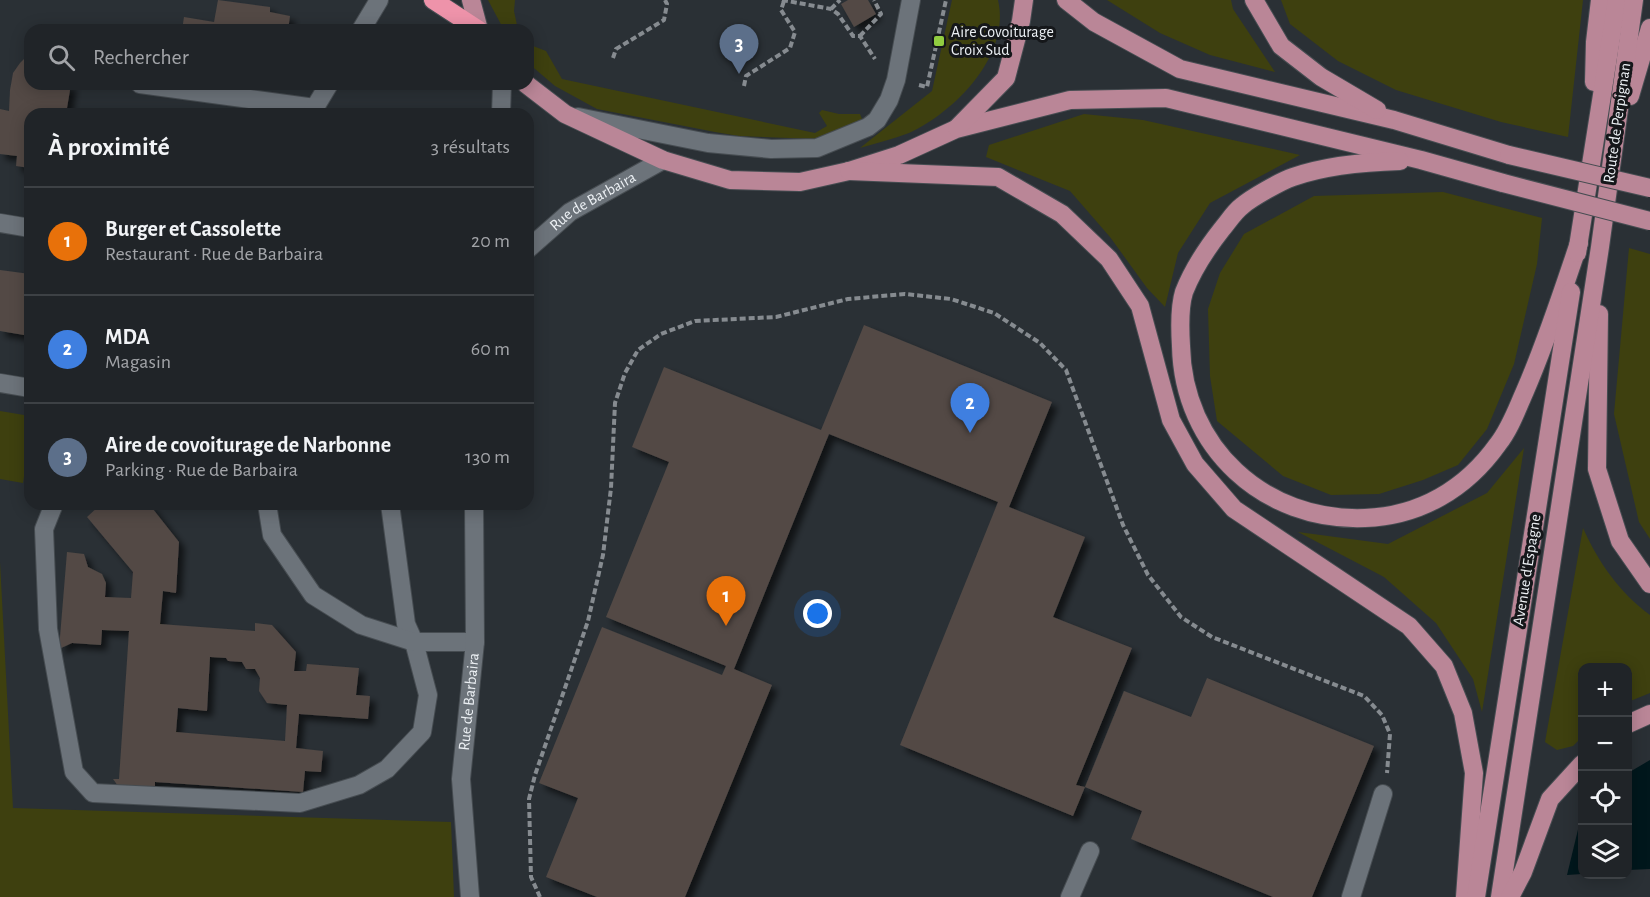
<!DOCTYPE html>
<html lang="fr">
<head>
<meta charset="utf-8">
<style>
	:root { --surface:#202428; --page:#282c30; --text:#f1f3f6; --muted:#a2a4a8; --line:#3d4145; --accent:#91cd40 }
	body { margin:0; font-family:"Alegreya Sans",sans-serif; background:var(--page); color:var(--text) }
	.controls { position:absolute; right:18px; bottom:18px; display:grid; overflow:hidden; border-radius:12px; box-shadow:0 3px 15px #0003 }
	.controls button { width:54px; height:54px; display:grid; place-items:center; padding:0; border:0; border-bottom:2px solid var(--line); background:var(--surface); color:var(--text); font:30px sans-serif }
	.you { position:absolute; left:818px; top:614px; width:21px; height:21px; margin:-15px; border:4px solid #fff; border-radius:50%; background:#1a73e8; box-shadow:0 0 0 9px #1a73e833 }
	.badge { display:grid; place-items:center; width:39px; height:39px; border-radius:50%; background:var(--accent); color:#fff; font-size:20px; font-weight:700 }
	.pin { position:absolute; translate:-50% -50px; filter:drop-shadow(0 2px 3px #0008) }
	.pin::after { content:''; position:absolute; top:32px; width:21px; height:18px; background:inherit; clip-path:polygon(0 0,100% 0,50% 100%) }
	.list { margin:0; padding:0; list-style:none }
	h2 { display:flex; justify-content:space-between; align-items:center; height:78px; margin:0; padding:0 24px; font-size:26px }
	h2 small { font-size:20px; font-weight:400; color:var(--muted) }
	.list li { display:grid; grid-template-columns:39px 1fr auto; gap:18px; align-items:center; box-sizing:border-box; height:108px; padding:0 24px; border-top:2px solid var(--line) }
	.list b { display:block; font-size:22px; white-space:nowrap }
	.list p { margin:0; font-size:20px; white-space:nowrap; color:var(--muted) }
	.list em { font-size:20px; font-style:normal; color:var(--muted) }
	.icon { flex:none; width:33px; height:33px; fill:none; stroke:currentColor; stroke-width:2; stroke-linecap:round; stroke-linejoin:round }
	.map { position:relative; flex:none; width:1650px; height:897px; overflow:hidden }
	.search { position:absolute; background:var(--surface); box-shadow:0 3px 15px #0003; left:24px; top:24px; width:510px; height:66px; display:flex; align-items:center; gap:15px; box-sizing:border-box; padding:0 21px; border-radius:18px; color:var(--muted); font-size:22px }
	.panel { position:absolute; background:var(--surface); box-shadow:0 3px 15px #0003; left:24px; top:108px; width:510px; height:402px; border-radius:18px }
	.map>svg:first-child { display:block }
</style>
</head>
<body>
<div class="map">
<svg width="1650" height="897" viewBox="0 0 1650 897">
	<defs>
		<filter id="shadow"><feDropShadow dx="5.5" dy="5.5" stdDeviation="3" flood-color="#0009"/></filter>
	</defs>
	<rect width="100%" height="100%" fill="#2a3035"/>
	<g fill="#3e400f">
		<path d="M488 0H515L514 11 518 30H504Z"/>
		<path d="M952 0H998C1011 55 955 112 909 133 893 139 876 143 860 148L932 91Z"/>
		<path d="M1107 0H1231L1233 9 1275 72 1210 55 1160 33Z"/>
		<path d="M1281 0H1583L1568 137 1501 122 1396 90 1338 61 1290 24Z"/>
		<path d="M528 44 546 51 562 79 815 133 827 126 819 113 822 110 839 114H860L862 119 830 135 816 139 739 136 715 132 597 109 555 86 528 63Z"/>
		<path d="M1084 114 1143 120 1300 155 1210 203 1178 253 1165 307 1147 288 1110 237 1070 191 986 157 989 145Z"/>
		<path d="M1443 192 1542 218 1537 264 1514 364 1487 429 1458 465 1423 480 1379 494 1331 495 1283 476 1217 421 1210 376 1208 309 1220 273 1244 234 1314 196Z"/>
		<path d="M1629 248 1650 254V539L1639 522 1614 414Z"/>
		<path d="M0 411 30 416V437L23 483 0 479Z"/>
		<path d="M1524 448 1482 712 1473 679 1436 623 1384 577 1298 532 1388 544 1487 493Z"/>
		<path d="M1583 528C1598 562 1620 593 1650 615V693L1628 702V668H1582V737L1573 746 1557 750 1545 742Z"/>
		<path d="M0 562 13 808 451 822 454 897H0Z"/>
	</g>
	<g fill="#01171c">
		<path d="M1650 760V869L1628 870V773Z"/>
		<path d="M1582 813V874L1567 875Z"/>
	</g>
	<g fill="#524945" fill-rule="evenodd" filter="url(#shadow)">
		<path d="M218 0 270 7V12L290 16 288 30H182L184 17 214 22Z"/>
		<path d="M848 0H868L876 14 854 27 841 4Z"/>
		<path d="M29 54 26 75 30 76V84H71L66 114H30V168L16 166 17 156 0 154V109L9 111 10 90 13 73 20 63Z"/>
		<path d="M0 270 30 274V336L0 331Z"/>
		<path d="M864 325 1052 402 1009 507 1085 537 1053 617 1132 648 1076 785 1085 787 1124 691 1191 717 1207 678 1374 746 1312 897H1273L1131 839 1142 811 1085 787 1073 816 900 745 998 502 829 434 734 669 772 685 685 897H597L546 877 578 798 539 783 602 627 722 675 726 666 606 617 669 462 632 447 664 367 821 430Z"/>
		<path d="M101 504H149L179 542 176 593 163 591 160 624 255 631V623L272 625 296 652 294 671H306L307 664 359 668 356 695 370 696 368 719 299 714 296 748 323 751 321 772 305 771 303 792 155 782V789L118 786 113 779H119L129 631 102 630 101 645 72 643 59 649 67 552 84 554 88 567 102 574 106 583 105 597 131 598 133 572 87 517ZM210 657 226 658 228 661 242 662 246 669H255L260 678 259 691 267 703 287 705 285 741 176 732 178 708 207 711Z"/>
	</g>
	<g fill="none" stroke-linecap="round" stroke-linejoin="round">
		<defs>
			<g id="minor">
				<path d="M361 30 379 0"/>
				<path d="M140 84 315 108"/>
				<path d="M311 114 329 84"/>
				<path d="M501 114 502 84"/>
				<path d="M578 117 708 143 771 149 817 148 868 127 877 120 889 100 896 80 911 0"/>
				<path d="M0 223 30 228"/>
				<path id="s1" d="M528 249 570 212 663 160"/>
				<path d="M0 383 30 388"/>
				<path d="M54 504 44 529 48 629 74 772 93 793 300 803 359 785 387 769 422 732 428 695 414 642 406 624 390 504"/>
				<path d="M267 504 272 535 313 595 361 625 414 642H475"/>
				<path id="s2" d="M470 897 461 779 475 642 474 504"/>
				<path d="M1070 897 1090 851"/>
				<path d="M1351 897 1383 794"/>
			</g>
			<g id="major">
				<path d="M471 0 479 30"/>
				<path d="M1066 0 1094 22 1180 69 1394 120 1509 155"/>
				<path d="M1254 0 1281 46 1321 77 1377 110"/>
				<path d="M1594 82 1595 42 1600 0"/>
				<path d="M526 84 565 114 663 160 730 180 800 182 849 171 899 155 956 129 1070 100 1166 98 1421 160 1503 183"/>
				<path d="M1630 96 1650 28"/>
				<path d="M957 128 1006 78 1021 21 1024 0"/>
				<path d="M1400 161C1365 162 1327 165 1293 177 1281 181 1251 198 1242 206 1234 212 1228 222 1222 229 1207 248 1193 269 1184 292 1179 308 1180 330 1181 346 1183 447 1264 522 1365 518 1420 516 1466 489 1498 444 1510 429 1517 409 1525 391 1546 343 1562 293 1579 243"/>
				<path d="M849 171 998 177 1062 214 1109 259 1140 306 1171 420 1195 464 1234 509 1409 626 1444 666 1463 713 1474 773 1465 897"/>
				<path d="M1577 253 1617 0"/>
				<path d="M1599 314 1597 469 1620 541 1650 584"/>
				<path d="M1628 724 1650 714"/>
				<path d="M1476 897 1571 292"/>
				<path d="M1500 897 1600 247 1634 0"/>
				<path d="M1510 897 1523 872 1550 799 1582 764"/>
			</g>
			<path id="highway" d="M433 0 479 30"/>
		</defs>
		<use href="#minor" stroke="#464c51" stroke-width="20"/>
		<use href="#major" stroke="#464c51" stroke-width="20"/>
		<use href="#highway" stroke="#464c51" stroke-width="20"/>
		<g stroke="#868b90" stroke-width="4" stroke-dasharray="6 3" stroke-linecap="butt">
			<path d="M782 0 831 9 838 14 853 36H860L875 59"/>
			<path d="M831 9 840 0"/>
			<path d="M860 36 881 14 874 0"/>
			<path d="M613 58 616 49 664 20 667 4 665 0"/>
			<path d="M919 85 927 87 946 0"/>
			<path d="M744 86 746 76 790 48 795 32 781 10 784 1"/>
			<path d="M540 897 531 877 529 799 535 775 588 621 603 555 611 488 615 403 625 373 638 350 661 334 695 321 776 317 848 299 905 294 951 299 994 313 1040 343 1066 370 1123 525 1148 575 1181 617 1212 637 1364 696 1382 715 1390 734 1387 773"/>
		</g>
		<use href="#minor" stroke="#6c737a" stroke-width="18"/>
		<use href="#major" stroke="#ba8697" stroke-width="18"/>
		<use href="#highway" stroke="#ee93aa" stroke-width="18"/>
		<defs>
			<g id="major-bridge">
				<path d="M1509 155 1650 188"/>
				<path d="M1503 183 1650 221"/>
			</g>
		</defs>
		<use href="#major-bridge" stroke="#464c51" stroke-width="20" stroke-linecap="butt"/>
		<use href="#major-bridge" stroke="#ba8697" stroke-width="18"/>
	</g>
	<rect fill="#91cd40" stroke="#15171a" stroke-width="2" x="933" y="35" width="12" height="12" rx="3"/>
	<g text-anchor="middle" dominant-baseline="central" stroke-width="6" stroke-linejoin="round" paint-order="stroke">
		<g font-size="16" fill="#ecf0f4" stroke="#15171a" text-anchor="start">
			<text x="951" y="32">Aire Covoiturage<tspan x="951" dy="18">Croix Sud</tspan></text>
		</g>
		<g font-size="16" fill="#ecf0f4" stroke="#15171a">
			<text transform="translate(1617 123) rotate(-82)">Route de Perpignan</text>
			<text stroke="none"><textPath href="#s1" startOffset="81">Rue de Barbaira</textPath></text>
			<text transform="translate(1527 570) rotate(-81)">Avenue d'Espagne</text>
			<text stroke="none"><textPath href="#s2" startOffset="196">Rue de Barbaira</textPath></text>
		</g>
	</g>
</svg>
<div class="controls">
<button>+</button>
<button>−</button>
<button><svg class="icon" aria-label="locate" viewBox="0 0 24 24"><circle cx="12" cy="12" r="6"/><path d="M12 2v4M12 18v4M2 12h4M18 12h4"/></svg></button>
<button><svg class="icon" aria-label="layers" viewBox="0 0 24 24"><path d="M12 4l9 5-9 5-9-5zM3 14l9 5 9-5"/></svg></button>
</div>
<div class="you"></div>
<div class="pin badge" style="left:726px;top:626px;background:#e8710a">1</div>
<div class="pin badge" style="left:970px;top:433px;background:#3f7fe0">2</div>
<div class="pin badge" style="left:739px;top:74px;background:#5c6f8a">3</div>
<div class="search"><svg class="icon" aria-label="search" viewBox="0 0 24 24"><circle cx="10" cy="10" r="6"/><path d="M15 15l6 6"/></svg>Rechercher</div>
<section class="panel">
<h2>À proximité<small>3 résultats</small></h2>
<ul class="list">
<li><span class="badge" style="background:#e8710a">1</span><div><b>Burger et Cassolette</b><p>Restaurant · Rue de Barbaira</p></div><em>20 m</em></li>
<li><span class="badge" style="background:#3f7fe0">2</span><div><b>MDA</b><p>Magasin</p></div><em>60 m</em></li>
<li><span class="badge" style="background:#5c6f8a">3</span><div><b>Aire de covoiturage de Narbonne</b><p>Parking · Rue de Barbaira</p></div><em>130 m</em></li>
</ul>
</section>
</div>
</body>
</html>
